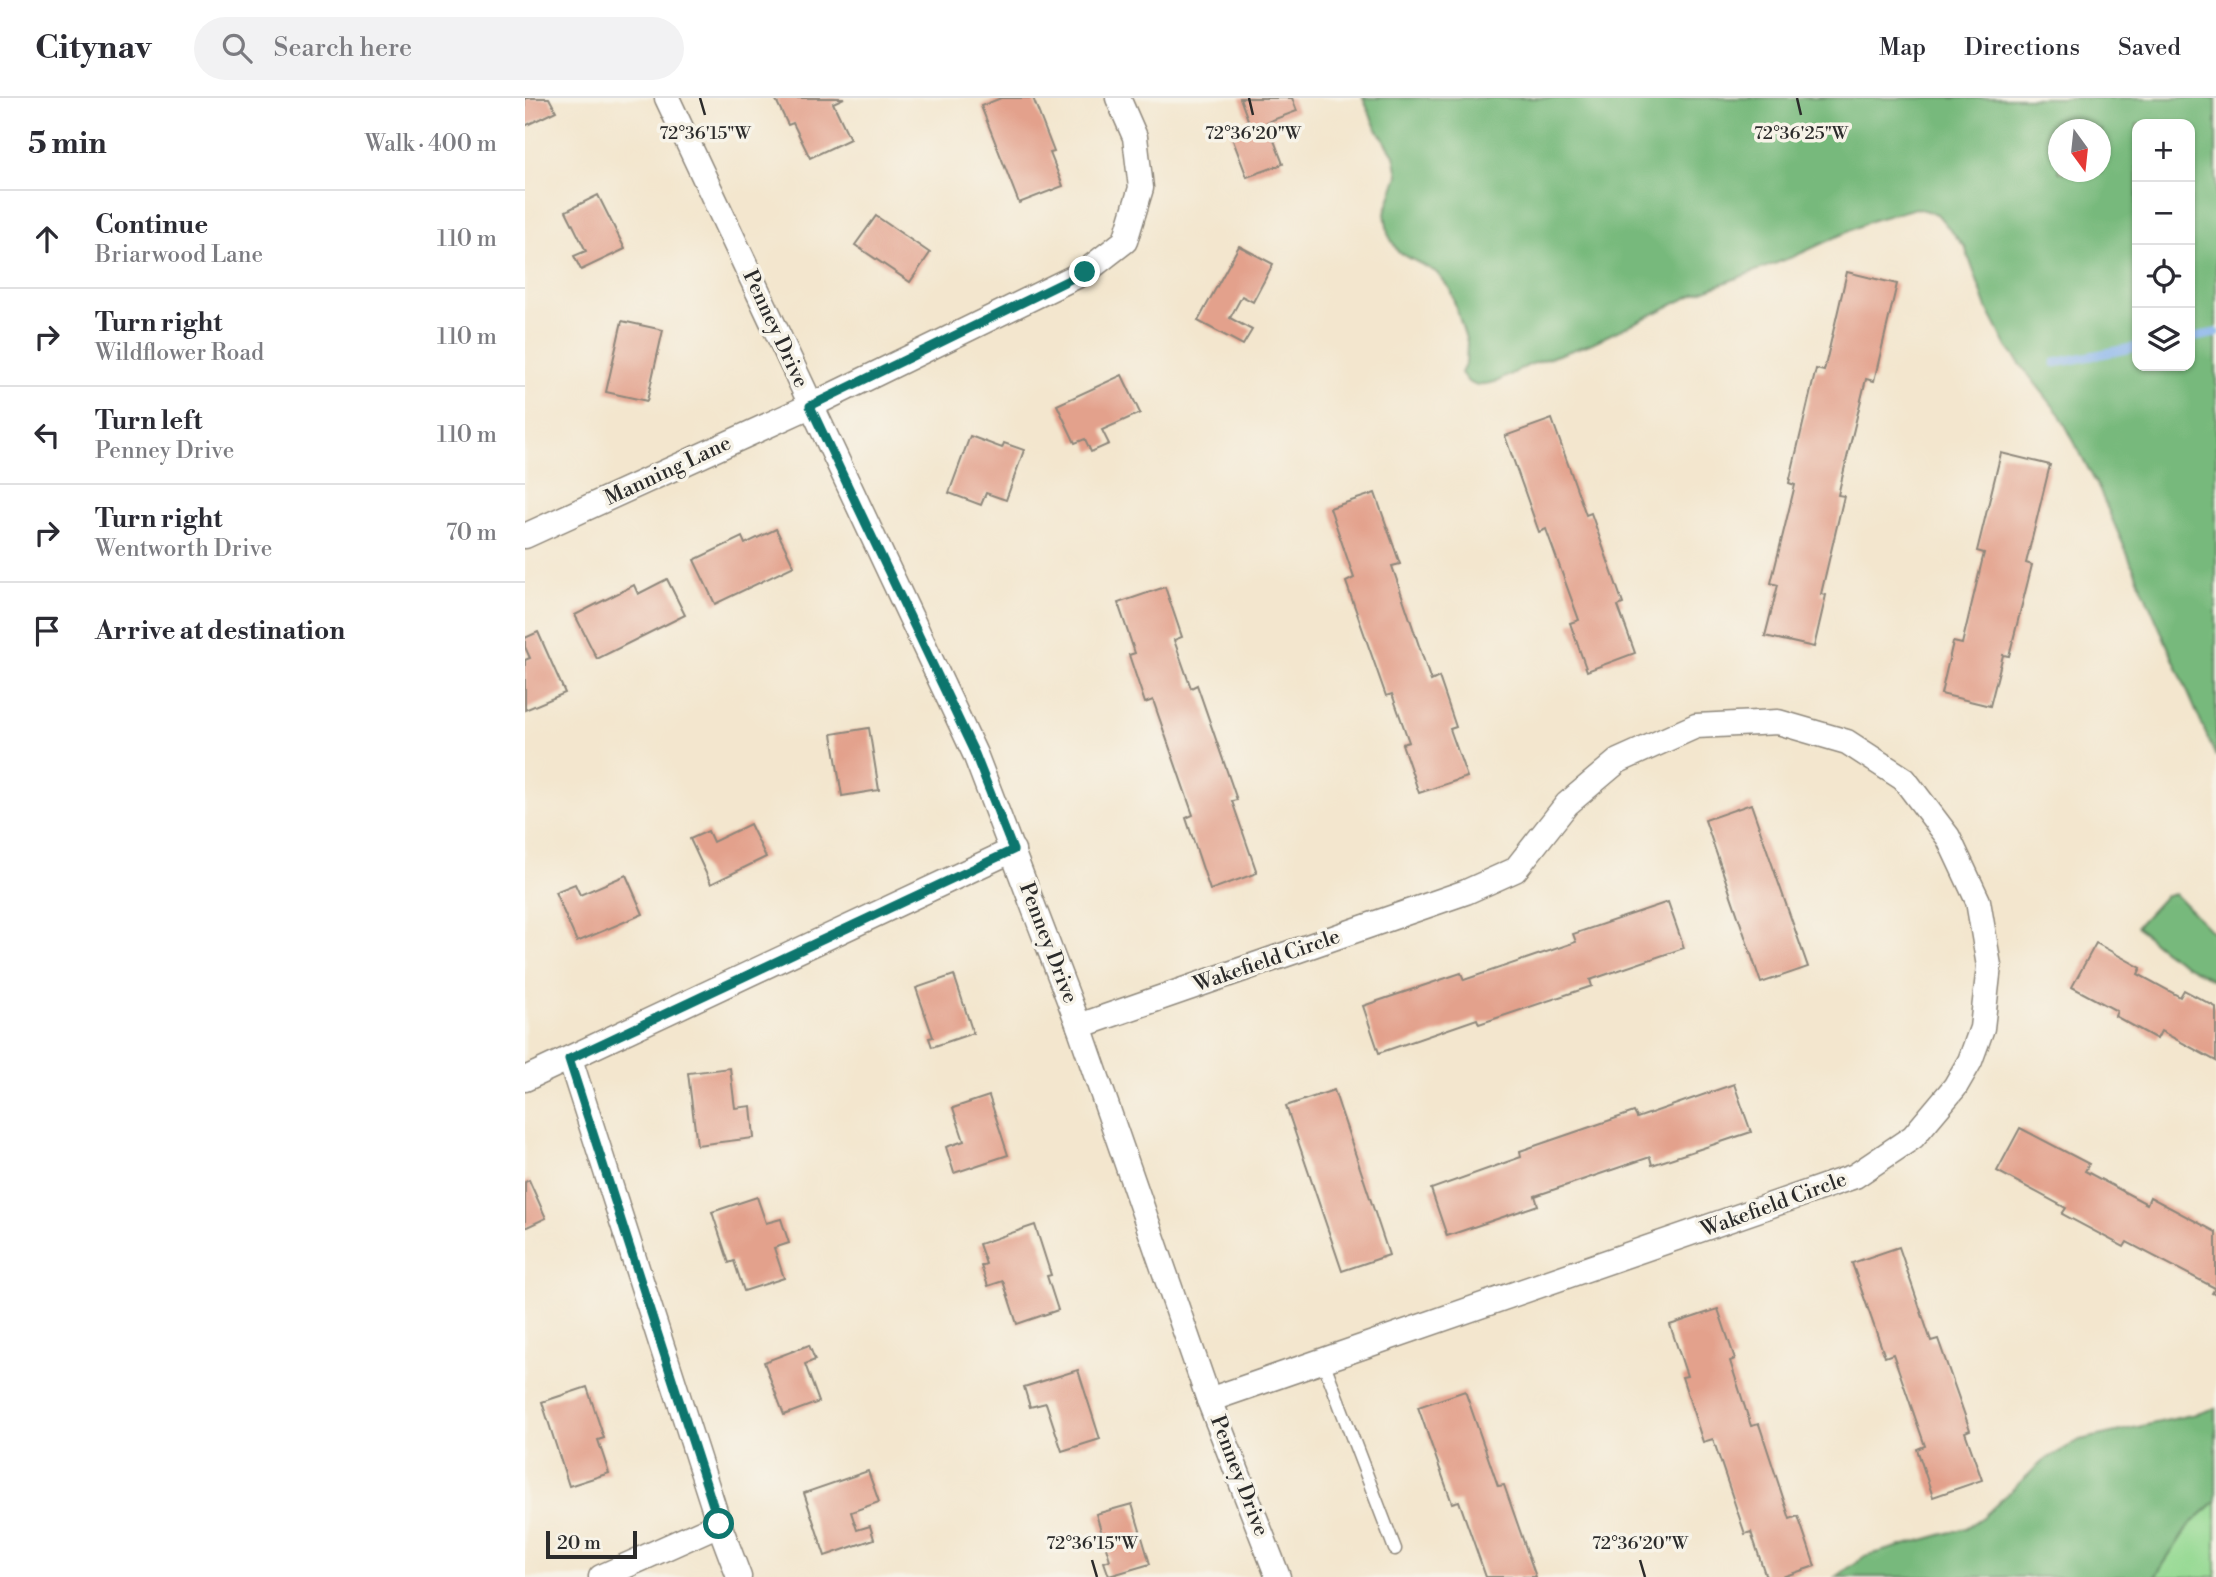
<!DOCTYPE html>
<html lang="en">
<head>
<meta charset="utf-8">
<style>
	:root { --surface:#fff; --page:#f2f2f3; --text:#2b2b33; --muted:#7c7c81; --line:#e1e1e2 }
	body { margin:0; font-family:"Libre Bodoni",serif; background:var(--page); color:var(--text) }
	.controls { position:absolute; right:21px; top:21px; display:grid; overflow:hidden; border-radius:14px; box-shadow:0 2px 5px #0004 }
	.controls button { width:63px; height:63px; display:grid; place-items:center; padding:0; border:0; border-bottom:2px solid var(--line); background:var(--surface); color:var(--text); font:35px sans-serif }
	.compass { position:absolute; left:1523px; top:21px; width:63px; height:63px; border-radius:50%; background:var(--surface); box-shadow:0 2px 5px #0004; rotate:165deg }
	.scale { position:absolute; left:21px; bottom:18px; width:91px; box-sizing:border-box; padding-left:7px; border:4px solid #2b2b2b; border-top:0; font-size:19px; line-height:24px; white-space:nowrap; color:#2b2b2b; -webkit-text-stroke:5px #f7f3e8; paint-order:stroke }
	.stop { position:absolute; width:21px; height:21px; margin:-16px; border:5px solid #0f766e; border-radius:50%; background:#fff }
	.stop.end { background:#0f766e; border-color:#fff; box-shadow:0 2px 7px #0008 }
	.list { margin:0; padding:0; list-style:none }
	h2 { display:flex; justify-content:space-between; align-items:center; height:91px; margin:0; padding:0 28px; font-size:30px }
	h2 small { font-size:23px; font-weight:400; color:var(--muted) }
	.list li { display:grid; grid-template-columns:46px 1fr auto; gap:21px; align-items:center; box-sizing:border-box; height:98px; padding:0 28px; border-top:2px solid var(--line) }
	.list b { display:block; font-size:26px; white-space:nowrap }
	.list p { margin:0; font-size:23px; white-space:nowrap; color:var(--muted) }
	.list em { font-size:23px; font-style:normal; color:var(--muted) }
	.icon { flex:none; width:38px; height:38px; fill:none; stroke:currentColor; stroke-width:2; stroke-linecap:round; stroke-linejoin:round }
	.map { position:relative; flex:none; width:1691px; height:1479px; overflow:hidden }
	header { display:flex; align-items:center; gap:42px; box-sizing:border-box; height:98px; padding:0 35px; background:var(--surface); border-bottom:2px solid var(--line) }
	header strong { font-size:33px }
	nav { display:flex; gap:38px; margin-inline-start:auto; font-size:24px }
	.search { width:490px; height:63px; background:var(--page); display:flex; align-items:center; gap:18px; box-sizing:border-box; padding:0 24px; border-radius:38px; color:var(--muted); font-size:26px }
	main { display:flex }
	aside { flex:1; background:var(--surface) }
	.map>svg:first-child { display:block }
</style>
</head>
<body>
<header>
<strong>Citynav</strong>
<div class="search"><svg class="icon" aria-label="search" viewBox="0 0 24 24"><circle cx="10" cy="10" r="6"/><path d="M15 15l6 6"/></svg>Search here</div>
<nav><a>Map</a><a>Directions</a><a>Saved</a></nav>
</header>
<main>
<aside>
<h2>5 min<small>Walk · 400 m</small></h2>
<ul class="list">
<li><svg class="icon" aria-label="ahead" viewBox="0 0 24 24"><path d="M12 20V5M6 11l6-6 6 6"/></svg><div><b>Continue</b><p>Briarwood Lane</p></div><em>110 m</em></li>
<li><svg class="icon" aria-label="right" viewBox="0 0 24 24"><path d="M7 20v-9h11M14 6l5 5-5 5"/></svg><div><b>Turn right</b><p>Wildflower Road</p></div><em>110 m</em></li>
<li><svg class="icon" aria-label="left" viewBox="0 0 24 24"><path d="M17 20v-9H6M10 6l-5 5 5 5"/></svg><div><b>Turn left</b><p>Penney Drive</p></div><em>110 m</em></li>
<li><svg class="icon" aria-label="right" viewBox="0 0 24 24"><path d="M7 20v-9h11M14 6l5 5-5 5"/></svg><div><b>Turn right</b><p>Wentworth Drive</p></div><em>70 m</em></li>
<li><svg class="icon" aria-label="arrive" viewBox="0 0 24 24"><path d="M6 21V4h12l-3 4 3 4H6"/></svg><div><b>Arrive at destination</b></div></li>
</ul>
</aside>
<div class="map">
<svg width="1691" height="1479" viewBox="0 0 1691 1479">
	<rect width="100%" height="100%" fill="#f7f3e8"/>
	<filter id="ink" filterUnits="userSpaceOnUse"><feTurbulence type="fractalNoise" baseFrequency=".0143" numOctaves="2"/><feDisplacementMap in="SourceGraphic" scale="14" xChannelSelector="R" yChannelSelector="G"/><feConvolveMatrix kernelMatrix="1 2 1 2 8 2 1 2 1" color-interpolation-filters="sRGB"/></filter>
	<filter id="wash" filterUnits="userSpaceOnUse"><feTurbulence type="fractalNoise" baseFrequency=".00686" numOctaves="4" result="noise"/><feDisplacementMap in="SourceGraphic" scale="28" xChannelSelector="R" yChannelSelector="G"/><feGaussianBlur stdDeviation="1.57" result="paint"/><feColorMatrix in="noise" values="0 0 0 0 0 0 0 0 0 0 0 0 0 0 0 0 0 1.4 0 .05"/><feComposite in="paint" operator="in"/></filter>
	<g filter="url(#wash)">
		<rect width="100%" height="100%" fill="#f3e6ce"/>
		<path fill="#94d992" stroke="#60825e" stroke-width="2" d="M1691 1403V1479H1630L1665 1426Z"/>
		<g fill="#77b97c" stroke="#517254" stroke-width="2" fill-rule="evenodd">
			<path d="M838 0H1691V659L1574 391 1535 317 1482 249 1462 210 1440 149 1412 116 1391 110 1348 122 1270 158 1170 196 1065 246 1004 267 973 283 952 288 943 284 936 275 941 265 942 244 925 191 911 174 873 154 863 136 860 115 873 77 869 57 850 28ZM1612 26H1665V268H1612ZM1534 32H1576V74H1534Z"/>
			<path d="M1650 796 1685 832 1691 835V883C1661 868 1635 854 1612 828L1640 798Z"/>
			<path d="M1691 1310V1403L1665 1426 1630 1479H1311L1340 1458 1441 1430 1458 1419 1518 1363 1555 1342 1675 1315Z"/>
		</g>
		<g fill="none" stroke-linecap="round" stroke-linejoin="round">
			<g stroke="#82b1ec" stroke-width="9">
				<path d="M1665 240 1691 235"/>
				<path d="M1530 265 1612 249"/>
			</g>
		</g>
		<g id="blocks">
			<g fill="#e3a18c">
				<path d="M0 0H24L31 13 0 28Z"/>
				<path d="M250 0H319L308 5 325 41 285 60 268 25 263 27Z"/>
				<path d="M476 0H508L529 54 525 55 538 88 494 105 456 8Z"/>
				<path d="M715 0H767L772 13 742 24 758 66 722 79 706 37 726 30Z"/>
				<path d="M73 97 100 151 56 172 49 158 61 153 41 113Z"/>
				<path d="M351 118 405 155 385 184 330 147Z"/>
				<path d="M714 148 748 166 728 204 717 198 705 220 727 232 718 247 673 223Z"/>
				<path d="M1322 174 1372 186 1349 283 1341 281 1313 397 1319 398 1296 496 1301 497 1289 549 1240 538 1253 487 1246 485 1270 387 1264 385 1291 271 1299 273Z"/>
				<path d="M97 223 138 232 122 303 81 294Z"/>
				<path d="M597 277 615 315 577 332 584 346 566 354 560 341 550 345 532 307Z"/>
				<path d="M1027 321 1061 417 1066 415 1098 506 1093 508 1110 555 1062 573 1045 525 1054 522 1021 431 1014 434 980 338Z"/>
				<path d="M445 338 477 350 479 345 499 352 481 402 461 395 456 407 424 395Z"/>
				<path d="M1476 355 1525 367 1501 465 1507 467 1484 558 1478 557 1465 608 1416 596 1428 544 1437 546 1459 455 1452 453Z"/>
				<path d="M850 395 875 466 867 468 906 583 914 579 931 629 925 631 942 679 894 695 877 646 884 644 867 596 861 598 821 484 829 480 805 410Z"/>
				<path d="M251 431 269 468 190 506 169 462 217 439 220 446Z"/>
				<path d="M142 481 160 517 72 561 50 517 109 487 113 496Z"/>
				<path d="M640 489 657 539 649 542 666 590 672 587 712 702 707 703 732 775 685 792 661 720 668 717 628 602 620 605 604 557 610 555 593 505Z"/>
				<path d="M13 534 40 595 0 612V562L5 560 0 549V540Z"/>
				<path d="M344 630 354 692 317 698 307 636Z"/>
				<path d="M1226 706 1283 869 1236 885 1180 722Z"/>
				<path d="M225 726 241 759 186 786 165 741 183 733 188 744Z"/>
				<path d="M101 777 118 816 52 844 30 794 50 786 55 797Z"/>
				<path d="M1143 804 1159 850 1065 882 1067 888 954 926 952 921 854 955 838 908 936 875 939 882 1051 844 1048 836Z"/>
				<path d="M1571 845 1616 870 1613 876 1655 899 1659 892 1691 909V963L1636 933 1632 941 1590 918 1592 913 1547 889Z"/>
				<path d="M429 877 448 935 407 949 404 940 408 939 391 890Z"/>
				<path d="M205 970 210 1010 226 1008 229 1040 172 1047 163 975Z"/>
				<path d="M1209 986 1226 1034 1127 1067 1125 1059 1010 1098 1013 1107 922 1138 906 1091 996 1059 995 1053 1109 1014 1112 1020Z"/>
				<path d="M809 992 864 1157 817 1173 761 1008Z"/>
				<path d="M464 998 483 1057 429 1075 421 1049 439 1043 428 1010Z"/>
				<path d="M1495 1030 1564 1066 1560 1073 1622 1106 1625 1099 1691 1134V1197L1687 1195 1690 1190 1602 1144 1599 1149 1537 1116 1541 1110 1472 1073Z"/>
				<path d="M4 1082 21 1120 0 1130V1084Z"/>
				<path d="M232 1099 241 1125 256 1121 264 1145 249 1150 259 1180 219 1193 209 1163 204 1165 187 1114Z"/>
				<path d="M510 1127 526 1177 522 1178 533 1212 492 1226 478 1183 463 1188 456 1168 461 1166 454 1146Z"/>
				<path d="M1374 1149 1406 1243 1413 1241 1445 1332 1440 1334 1457 1382 1408 1399 1392 1351 1400 1348 1368 1256 1360 1259 1327 1165Z"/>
				<path d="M1193 1211 1210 1261 1205 1263 1226 1328 1234 1326 1265 1421 1273 1418 1290 1468 1257 1479H1241L1226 1434 1220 1436 1188 1341 1178 1344 1157 1279 1162 1278 1145 1227Z"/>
				<path d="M284 1247 290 1262 280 1266 294 1304 259 1317 239 1264Z"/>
				<path d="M553 1272 575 1341 537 1353 521 1305 505 1309 499 1289Z"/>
				<path d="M62 1289 79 1340 73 1342 84 1375 44 1388 17 1304Z"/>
				<path d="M940 1293 973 1388 979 1387 1011 1479H961L934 1403 927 1405 893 1309Z"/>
				<path d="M343 1373 354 1404 326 1414 332 1432 345 1428 349 1441 300 1458 279 1395Z"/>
				<path d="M607 1406 625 1466 584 1478 579 1464 585 1462 571 1416Z"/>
			</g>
		</g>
	</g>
	<g filter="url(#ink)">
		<use href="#blocks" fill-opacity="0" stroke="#8f887c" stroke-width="2"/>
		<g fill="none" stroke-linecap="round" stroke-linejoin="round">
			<defs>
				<path id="service" d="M798 1263 870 1451"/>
				<g id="minor">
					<path d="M142 0 450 656 554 928 684 1302 753 1479"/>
					<path d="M0 438 285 308 560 174 600 143 616 90 610 39 593 0"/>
					<path d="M554 928 941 794 990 772 1042 706 1093 663 1171 628 1253 624 1322 644 1379 681 1423 739 1453 803 1464 868 1457 930 1445 963 1430 989 1388 1039 1330 1078 684 1302"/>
					<path d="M45 961 194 1426 214 1479"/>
					<path d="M0 981 488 752"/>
					<path d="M76 1479 194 1426"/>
				</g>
			</defs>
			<use href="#service" stroke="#8f887c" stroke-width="15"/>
			<use href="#minor" stroke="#8f887c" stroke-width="27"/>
			<use href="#service" stroke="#fff" stroke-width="12"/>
			<use href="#minor" stroke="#fff" stroke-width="24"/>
		</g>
	</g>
	<g fill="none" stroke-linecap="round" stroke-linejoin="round" filter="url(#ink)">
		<path stroke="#0f766e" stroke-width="9" d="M194 1426 44 961 488 752 450 656 285 308 560 174"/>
	</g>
	<path fill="none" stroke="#2b2b2b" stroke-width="2.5" d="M175 0 180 17M724 0 728 17M1272 0 1276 17M567 1462 572 1479M1115 1462 1120 1479"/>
	<g text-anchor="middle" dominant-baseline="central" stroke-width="7" stroke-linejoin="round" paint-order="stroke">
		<g font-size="21" fill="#2b2b2b" stroke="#f7f3e8">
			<text transform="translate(250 231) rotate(65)">Penney Drive</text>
			<text transform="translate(143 373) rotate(-25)">Manning Lane</text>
			<text transform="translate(523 845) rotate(69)">Penney Drive</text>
			<text transform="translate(742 863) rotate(-19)">Wakefield Circle</text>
			<text transform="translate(1249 1107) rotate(-20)">Wakefield Circle</text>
			<text transform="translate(714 1378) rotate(69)">Penney Drive</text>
		</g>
	</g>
	<g font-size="18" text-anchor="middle" fill="#2b2b2b" stroke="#f7f3e8" stroke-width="7" stroke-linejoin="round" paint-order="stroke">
		<text x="180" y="41">72°36'15"W</text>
		<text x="728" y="41">72°36'20"W</text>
		<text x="1276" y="41">72°36'25"W</text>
		<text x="567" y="1451">72°36'15"W</text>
		<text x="1115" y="1451">72°36'20"W</text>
	</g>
</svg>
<div class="controls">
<button>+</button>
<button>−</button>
<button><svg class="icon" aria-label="locate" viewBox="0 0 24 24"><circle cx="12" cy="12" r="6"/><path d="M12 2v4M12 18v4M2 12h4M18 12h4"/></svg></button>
<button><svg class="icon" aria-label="layers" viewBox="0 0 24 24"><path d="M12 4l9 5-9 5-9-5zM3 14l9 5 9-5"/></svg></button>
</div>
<svg class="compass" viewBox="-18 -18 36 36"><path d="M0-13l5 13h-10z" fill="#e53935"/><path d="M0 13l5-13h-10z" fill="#7c7c81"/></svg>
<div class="scale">20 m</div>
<div class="stop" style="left:194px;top:1426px"></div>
<div class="stop end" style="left:560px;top:174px"></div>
</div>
</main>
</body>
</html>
